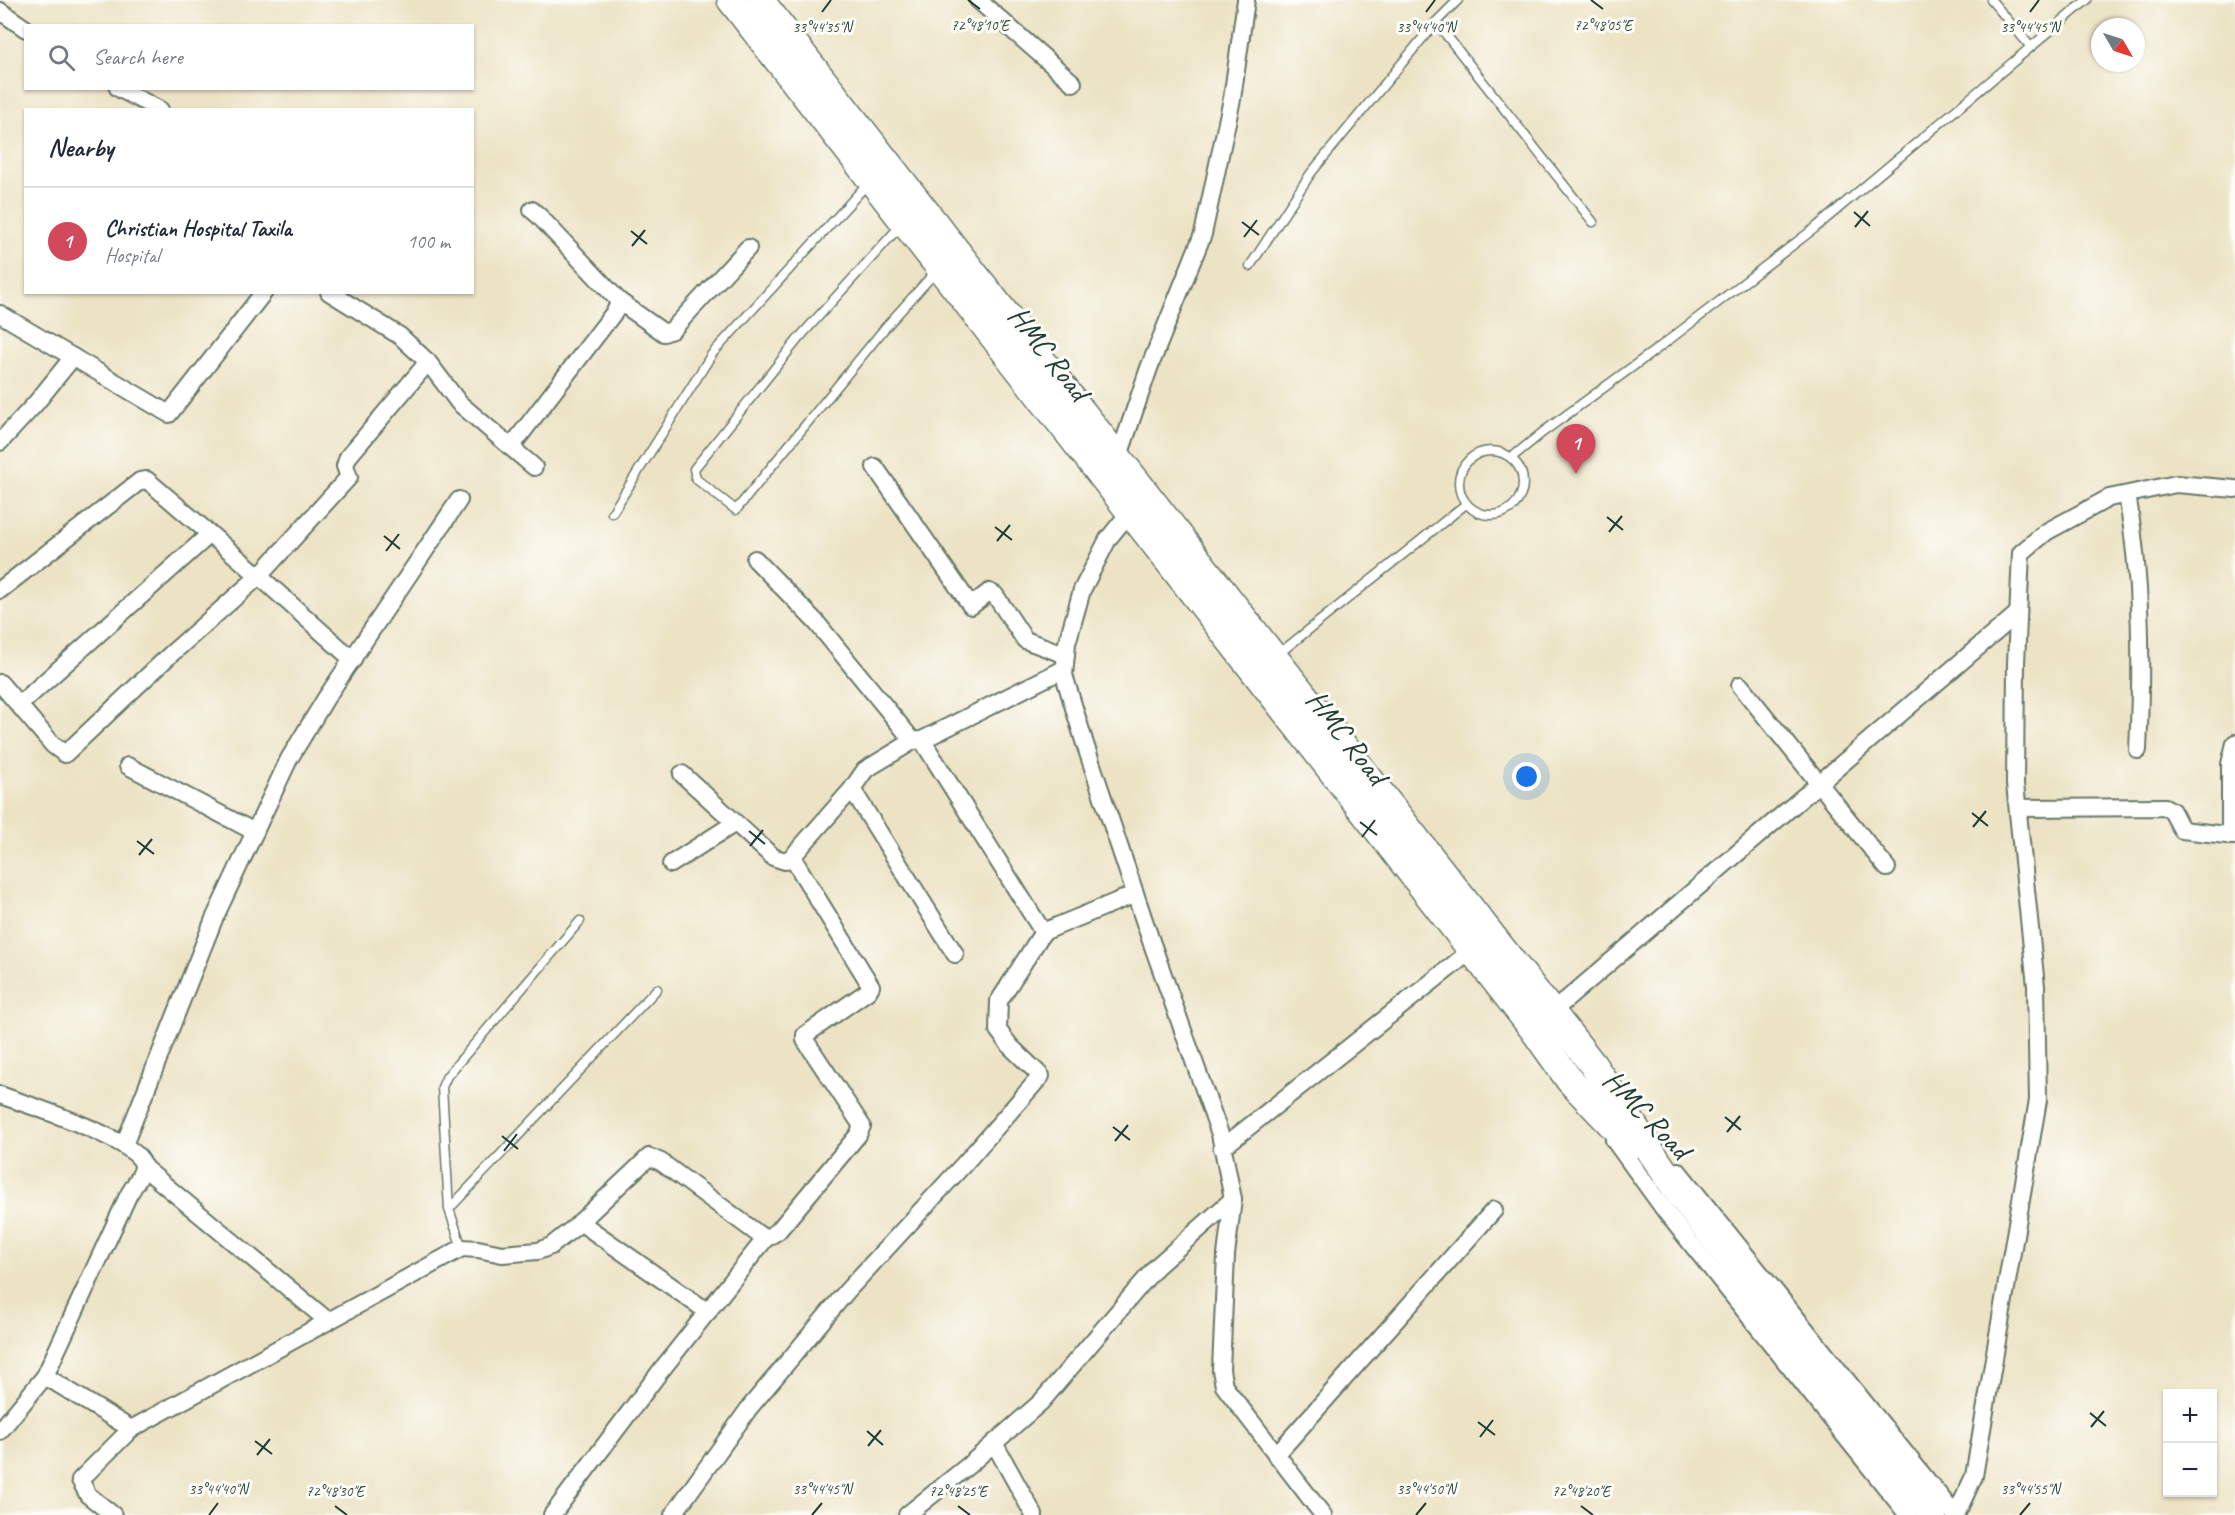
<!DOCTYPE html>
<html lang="en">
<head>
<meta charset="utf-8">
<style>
	:root { --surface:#fff; --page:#f2f2f3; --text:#1f2937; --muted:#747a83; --line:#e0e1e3; --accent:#d1495b }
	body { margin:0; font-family:Caveat,sans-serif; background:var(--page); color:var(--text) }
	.controls { position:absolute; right:18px; bottom:18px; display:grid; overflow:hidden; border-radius:0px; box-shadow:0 2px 4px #0004 }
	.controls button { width:54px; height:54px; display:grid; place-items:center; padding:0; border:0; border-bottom:2px solid var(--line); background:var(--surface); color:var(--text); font:30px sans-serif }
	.compass { position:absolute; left:2091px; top:18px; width:54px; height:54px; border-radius:50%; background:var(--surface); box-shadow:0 2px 4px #0004; rotate:129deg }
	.you { position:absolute; left:1527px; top:777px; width:21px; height:21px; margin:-15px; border:4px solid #fff; border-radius:50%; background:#1a73e8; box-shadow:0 0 0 9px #1a73e833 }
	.badge { display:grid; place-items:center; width:39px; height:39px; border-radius:50%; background:var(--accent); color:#fff; font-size:20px; font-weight:700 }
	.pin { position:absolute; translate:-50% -50px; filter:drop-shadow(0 2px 3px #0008) }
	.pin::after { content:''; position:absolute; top:32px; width:21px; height:18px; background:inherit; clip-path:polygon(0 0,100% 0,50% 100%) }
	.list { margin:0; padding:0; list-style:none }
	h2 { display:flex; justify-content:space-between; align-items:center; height:78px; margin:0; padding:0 24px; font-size:26px }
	h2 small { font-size:20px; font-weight:400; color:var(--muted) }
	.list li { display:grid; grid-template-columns:39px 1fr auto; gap:18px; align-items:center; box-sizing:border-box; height:108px; padding:0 24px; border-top:2px solid var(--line) }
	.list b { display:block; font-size:22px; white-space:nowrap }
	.list p { margin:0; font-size:20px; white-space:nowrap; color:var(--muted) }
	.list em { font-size:20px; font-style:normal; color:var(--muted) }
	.icon { flex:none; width:33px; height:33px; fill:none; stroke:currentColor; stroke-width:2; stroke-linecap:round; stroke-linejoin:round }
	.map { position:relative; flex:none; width:2235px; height:1515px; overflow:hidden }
	.search { position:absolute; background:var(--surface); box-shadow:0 2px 4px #0004; left:24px; top:24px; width:450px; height:66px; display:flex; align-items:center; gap:15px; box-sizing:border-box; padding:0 21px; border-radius:0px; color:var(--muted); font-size:22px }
	.panel { position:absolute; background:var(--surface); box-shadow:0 2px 4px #0004; left:24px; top:108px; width:450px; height:186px; border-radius:0px }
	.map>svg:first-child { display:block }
</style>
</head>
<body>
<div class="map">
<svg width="2235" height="1515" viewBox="0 0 2235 1515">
	<rect width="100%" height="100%" fill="#fdfcf7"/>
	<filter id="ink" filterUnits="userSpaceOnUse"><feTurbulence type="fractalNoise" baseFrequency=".0167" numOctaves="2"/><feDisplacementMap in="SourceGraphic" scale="12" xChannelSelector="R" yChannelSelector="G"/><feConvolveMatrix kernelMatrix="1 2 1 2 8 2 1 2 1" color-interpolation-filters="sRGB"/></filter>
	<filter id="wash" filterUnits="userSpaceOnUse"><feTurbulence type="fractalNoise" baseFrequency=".008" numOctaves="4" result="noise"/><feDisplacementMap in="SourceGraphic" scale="24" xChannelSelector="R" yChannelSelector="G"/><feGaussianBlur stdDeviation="1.35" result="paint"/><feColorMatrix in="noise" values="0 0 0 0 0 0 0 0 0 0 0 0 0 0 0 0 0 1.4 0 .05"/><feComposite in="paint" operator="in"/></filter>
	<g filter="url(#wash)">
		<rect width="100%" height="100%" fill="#ece3c4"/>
	</g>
	<g filter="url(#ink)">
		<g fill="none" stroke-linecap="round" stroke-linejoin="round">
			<defs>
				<g id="lane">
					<path d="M1991 0 2030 46"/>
					<path d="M1436 22 1593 222"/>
					<path d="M901 225 799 338 694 469 696 479 736 510 884 329 938 269"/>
					<path d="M1250 266 1311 173 1436 22 1458 0"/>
					<circle cx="1491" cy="483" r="32"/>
					<path d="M1511 458 1543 432 1661 346 1815 228 2087 0"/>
					<path d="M612 513 712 354 869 182"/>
					<path d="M1276 656 1466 504"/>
					<path d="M449 1209 657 989"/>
					<path d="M462 1248 449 1209 442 1087 447 1076 580 921"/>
				</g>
				<g id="street">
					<path d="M978 0 1073 83"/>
					<path d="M0 11 26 29"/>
					<path d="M118 88 160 110"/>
					<path d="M329 292 400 336 428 362 459 403 534 467"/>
					<path d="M619 301 664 333 672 330 748 248"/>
					<path d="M0 314 169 414 264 292"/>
					<path d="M0 442 36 403 73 357"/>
					<path d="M511 447 616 310 619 301 539 216 532 210"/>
					<path d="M1117 462 1149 368 1203 234 1232 99 1246 0"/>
					<path d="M875 467 971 606 989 592 995 595 1025 640 1066 655"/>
					<path d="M2127 495C2142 579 2142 665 2138 750"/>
					<path d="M1129 513 1108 539 1082 590 1067 643 1064 675 1085 744 1151 941 1220 1134 1233 1199 1226 1255 1221 1370 1224 1386 1323 1515"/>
					<path d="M755 559 816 622 913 741"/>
					<path d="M0 590 140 481 147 480 259 576 353 660"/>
					<path d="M0 683 53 745 65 754 171 654 259 576 349 477 345 466 348 457 428 362"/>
					<path d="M1740 685 1887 868"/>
					<path d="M19 705 210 534"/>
					<path d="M922 740 1043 932"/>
					<path d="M128 766 255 832"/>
					<path d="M682 774 773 857 785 861 792 857 852 789 865 770 913 741 922 740 1064 669"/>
					<path d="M852 789 955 954"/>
					<path d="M2018 808 2165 807 2172 811 2182 830 2235 836"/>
					<path d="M2230 836V764L2235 743"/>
					<path d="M671 864 735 823"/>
					<path d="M1552 1012 2018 613"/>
					<path d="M0 1095C22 1103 145 1141 143 1167 142 1176 132 1188 128 1196L45 1376 0 1431"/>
					<path d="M1614 1140 1666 1212 1908 1515"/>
					<path d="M124 1145 214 919 289 759 326 698 459 500"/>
					<path d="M1222 1148 1472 950"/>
					<path d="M143 1167 328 1321"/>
					<path d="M1678 1171 1955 1515"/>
					<path d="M580 1222 708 1312"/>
					<path d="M45 1376 131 1429 462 1248 478 1249 502 1254 538 1251 551 1246 575 1227 649 1157 661 1162 765 1239"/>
					<path d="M994 1443 1034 1515"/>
					<path d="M1276 1455 1494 1210"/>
					<path d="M113 1515 88 1495 80 1480 131 1429"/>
					<path d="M552 1515 659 1373 765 1239 778 1231 858 1135 862 1126 805 1040V1035L868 991 871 986 792 857"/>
					<path d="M673 1515 750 1407 847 1291 965 1163 1041 1076 1010 1046 998 1030 999 1001 1043 932 1135 894"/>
					<path d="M907 1515 969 1465 1041 1402 1156 1267 1233 1199"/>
					<path d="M1956 1515 1974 1476 2038 1100 2036 986 2015 784 2016 663 2021 553 2046 532 2109 498 2176 484 2235 489"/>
				</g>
				<g id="primary">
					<path d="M731 0 1533 1029 1570 1081 1631 1145"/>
					<path d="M760 0 1593 1065 1680 1195 1933 1515"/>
				</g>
			</defs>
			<use href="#lane" stroke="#677766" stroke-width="11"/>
			<use href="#street" stroke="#677766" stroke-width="20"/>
			<use href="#primary" stroke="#677766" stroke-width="30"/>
			<use href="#lane" stroke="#fff" stroke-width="8"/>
			<use href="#street" stroke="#fff" stroke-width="16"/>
			<use href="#primary" stroke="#fff" stroke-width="27"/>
		</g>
	</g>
	<path fill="none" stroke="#1f3d34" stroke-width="2" d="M968 0 980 9M1591 0 1603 9M822 12 831 0M1426 12 1435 0M2030 12 2039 0M1854 212 1870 226M1242 222 1259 235M1855 227 1868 211M631 231 647 244M1244 237 1257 220M632 246 645 230M1607 517 1623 530M995 527 1012 540M1609 532 1622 516M384 536 400 549M997 541 1010 525M386 551 399 534M1972 813 1988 826M1360 822 1377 835M1973 827 1986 811M749 831 765 844M1362 837 1375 820M137 841 154 854M750 846 763 830M139 855 152 839M1725 1117 1741 1130M1113 1127 1130 1140M1727 1132 1740 1116M502 1136 518 1149M1115 1141 1128 1125M504 1151 517 1134M2090 1413 2106 1426M1478 1422 1495 1435M2091 1427 2104 1411M867 1431 883 1445M1480 1437 1493 1420M255 1441 272 1454M868 1446 881 1430M257 1455 270 1439M335 1506 347 1515M958 1506 970 1515M1581 1506 1593 1515M209 1515 218 1503M812 1515 822 1503M1416 1515 1426 1503M2020 1515 2030 1503"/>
	<g text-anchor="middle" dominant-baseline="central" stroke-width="6" stroke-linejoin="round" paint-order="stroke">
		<g font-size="30" fill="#1f3d34" stroke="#fdfcf7">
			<text transform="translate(1049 353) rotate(52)">HMC Road</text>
			<text transform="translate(1347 737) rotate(52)">HMC Road</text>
			<text transform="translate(1647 1114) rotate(46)">HMC Road</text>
		</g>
	</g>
	<g font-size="15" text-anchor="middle" fill="#1f3d34" stroke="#fdfcf7" stroke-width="6" stroke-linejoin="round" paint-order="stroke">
		<text x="980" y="30">72°48'10"E</text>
		<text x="1603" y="30">72°48'05"E</text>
		<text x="822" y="32">33°44'35"N</text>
		<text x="1426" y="32">33°44'40"N</text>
		<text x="2030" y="32">33°44'45"N</text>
		<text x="218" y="1494">33°44'40"N</text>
		<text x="822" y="1494">33°44'45"N</text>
		<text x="1426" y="1494">33°44'50"N</text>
		<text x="2030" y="1494">33°44'55"N</text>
		<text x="335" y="1496">72°48'30"E</text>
		<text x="958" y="1496">72°48'25"E</text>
		<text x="1581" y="1496">72°48'20"E</text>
	</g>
</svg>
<div class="controls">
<button>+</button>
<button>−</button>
</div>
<svg class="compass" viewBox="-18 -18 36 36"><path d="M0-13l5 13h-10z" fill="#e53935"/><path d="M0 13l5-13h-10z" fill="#747a83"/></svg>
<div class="you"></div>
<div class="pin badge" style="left:1576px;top:474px">1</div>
<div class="search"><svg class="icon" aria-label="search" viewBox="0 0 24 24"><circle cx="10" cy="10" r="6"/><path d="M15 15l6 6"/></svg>Search here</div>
<section class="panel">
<h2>Nearby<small></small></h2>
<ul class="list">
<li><span class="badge">1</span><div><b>Christian Hospital Taxila</b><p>Hospital</p></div><em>100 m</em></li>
</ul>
</section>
</div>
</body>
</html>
